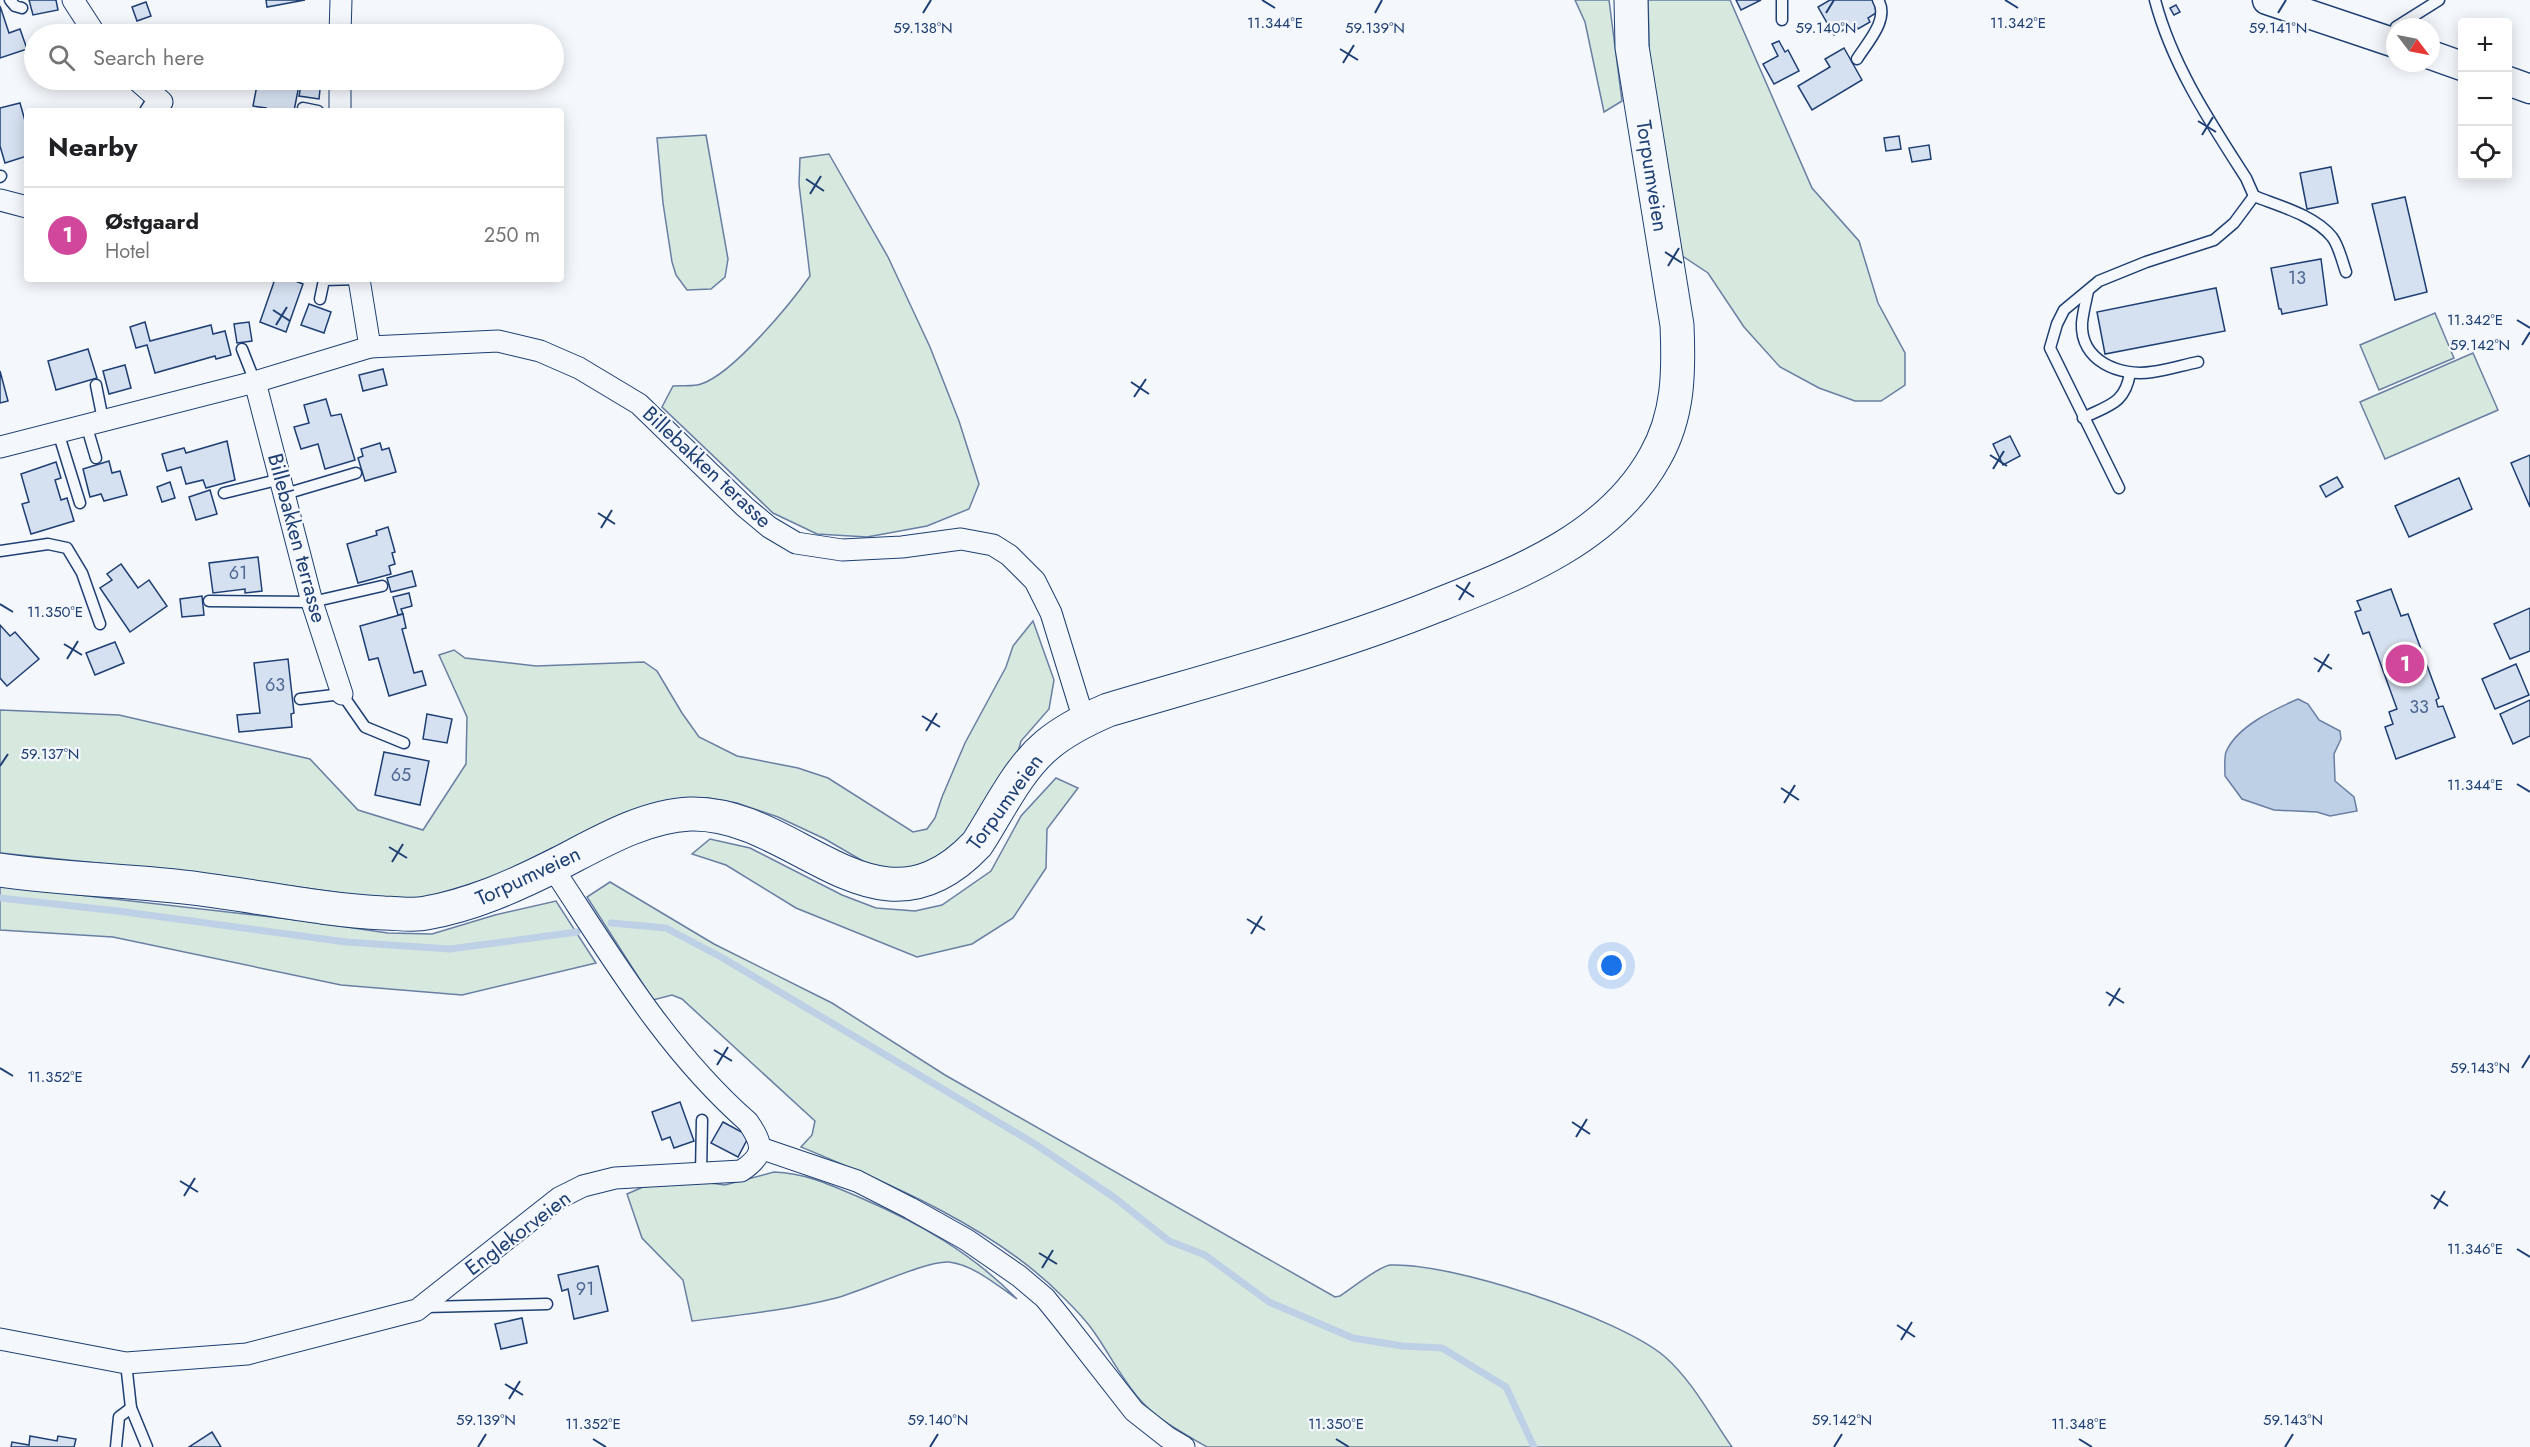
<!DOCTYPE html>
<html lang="en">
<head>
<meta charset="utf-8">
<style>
	:root { --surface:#fff; --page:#f6f6f6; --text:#202124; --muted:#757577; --line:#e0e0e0; --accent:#1a73e8 }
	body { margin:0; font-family:Jost,sans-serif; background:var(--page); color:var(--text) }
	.controls { position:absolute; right:18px; top:18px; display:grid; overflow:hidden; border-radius:6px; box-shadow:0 3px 15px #0003 }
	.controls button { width:54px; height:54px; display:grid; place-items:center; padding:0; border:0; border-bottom:2px solid var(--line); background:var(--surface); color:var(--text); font:30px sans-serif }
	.compass { position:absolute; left:2386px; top:18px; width:54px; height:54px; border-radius:50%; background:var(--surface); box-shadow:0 3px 15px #0003; rotate:122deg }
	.you { position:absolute; left:1612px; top:966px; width:21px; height:21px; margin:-15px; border:4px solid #fff; border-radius:50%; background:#1a73e8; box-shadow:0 0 0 9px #1a73e833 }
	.badge { display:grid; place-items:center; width:39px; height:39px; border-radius:50%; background:var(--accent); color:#fff; font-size:20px; font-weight:700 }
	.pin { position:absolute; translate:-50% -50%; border:3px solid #fff; box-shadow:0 2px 6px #0006 }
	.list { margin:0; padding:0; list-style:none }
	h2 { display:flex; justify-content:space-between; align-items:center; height:78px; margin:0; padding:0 24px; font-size:26px }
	h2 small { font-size:20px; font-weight:400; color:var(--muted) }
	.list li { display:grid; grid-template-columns:39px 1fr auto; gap:18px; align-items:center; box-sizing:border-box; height:96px; padding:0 24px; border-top:2px solid var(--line) }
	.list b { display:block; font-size:22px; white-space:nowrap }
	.list p { margin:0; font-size:20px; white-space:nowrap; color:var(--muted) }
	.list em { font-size:20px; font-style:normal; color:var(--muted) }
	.icon { flex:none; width:33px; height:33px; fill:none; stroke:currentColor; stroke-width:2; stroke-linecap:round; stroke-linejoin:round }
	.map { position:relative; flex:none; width:2530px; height:1447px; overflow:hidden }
	.search { position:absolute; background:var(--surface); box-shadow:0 3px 15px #0003; left:24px; top:24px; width:540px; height:66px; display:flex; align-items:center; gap:15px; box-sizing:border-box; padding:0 21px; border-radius:33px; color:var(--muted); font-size:22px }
	.panel { position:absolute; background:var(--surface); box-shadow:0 3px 15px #0003; left:24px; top:108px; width:540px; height:174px; border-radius:6px }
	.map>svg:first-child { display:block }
</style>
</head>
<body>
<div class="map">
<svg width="2530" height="1447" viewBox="0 0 2530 1447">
	<rect width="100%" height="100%" fill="#f4f7fb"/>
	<g fill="#d7e8df" stroke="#687fa3" stroke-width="1.5">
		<path d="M1575 0H1609L1622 101 1604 112 1585 22Z"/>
		<path d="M1648 0H1730L1812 188 1859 241 1878 303 1905 353V385L1881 401H1855L1819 388 1780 367 1744 327 1708 273 1681 255 1650 74Z"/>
		<path d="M706 135 728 259 725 277 711 289 687 290 676 275 672 262 663 203 657 138Z"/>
		<path d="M829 154 888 257 930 347 959 421 979 484 969 509 927 526 867 537 817 534 773 513 662 407 673 386C682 385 693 387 701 384 733 374 791 303 810 276L799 184 800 158Z"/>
		<path d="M2435 313 2454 358 2379 390 2360 345Z"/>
		<path d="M2473 353 2498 410 2385 459 2360 402Z"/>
		<path d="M1033 621 1054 680 1049 709 1021 741 1014 767 986 814 933 866 880 871 825 839 778 817 737 803 708 798 676 802 589 837 552 848 496 876 428 897 390 900 214 875 0 853V710L119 715 310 759 358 810 423 830 466 764 467 717 439 655 454 650 465 658 536 666 644 662 657 671 682 713 699 737 737 756 798 768 828 778 913 832 927 829 935 818 942 797 965 743 1006 667 1013 646Z"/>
		<path d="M1056 778 1078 788 1047 829 1046 868 1013 918 972 944 917 957 796 908 726 865 692 854 710 839 750 848 842 895 876 908 915 911 942 905 991 871 1021 816Z"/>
		<path d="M610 882 714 944 832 1003 945 1075 1335 1297 1340 1296C1351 1289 1379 1266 1390 1265 1451 1262 1617 1317 1664 1356 1692 1380 1711 1417 1732 1447H1207C1185 1434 1160 1421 1143 1403 1123 1382 1111 1356 1094 1332 1086 1320 1074 1308 1064 1298 996 1228 890 1184 801 1147L812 1135 815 1121 682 999 672 995 653 1000 587 897Z"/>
		<path d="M0 886 297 920 388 933 432 934 495 915 556 901 596 963 462 995 341 985 113 937 0 930Z"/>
		<path d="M774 1172C806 1173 831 1185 861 1198 919 1223 972 1253 1017 1299 998 1286 974 1265 949 1262 927 1260 863 1291 836 1298 789 1310 740 1315 692 1321L683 1280 642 1238 627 1194 643 1187 695 1181 725 1185Z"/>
	</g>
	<path fill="#bed0e5" stroke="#687fa3" stroke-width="1.5" d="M2298 699 2308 704 2319 720 2340 731 2341 739 2334 754 2335 781 2354 797 2357 811 2330 816 2317 812 2274 810 2242 799 2225 776C2225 769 2224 758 2226 752 2237 726 2275 709 2298 699Z"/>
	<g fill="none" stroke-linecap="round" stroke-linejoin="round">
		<g stroke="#bed0e5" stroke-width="7">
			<path d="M0 898 118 911 346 942 450 949 577 932"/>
			<path d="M611 923 666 928 721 957 1035 1144 1115 1198 1169 1241 1205 1255 1269 1302 1353 1338 1402 1346 1442 1348 1506 1387 1534 1447"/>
		</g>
	</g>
	<g fill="#d5e0f0" stroke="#1d3f73" stroke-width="1.5">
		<path d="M29 0H56L58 10 33 15Z"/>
		<path d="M266 0H305L267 7Z"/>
		<path d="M1736 0H1761L1741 10Z"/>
		<path d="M1830 0H1873L1879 11 1868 18 1870 22 1858 29 1855 24 1834 35 1818 7Z"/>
		<path d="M146 2 151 16 137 21 132 7Z"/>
		<path d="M2176 5 2180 12 2174 15 2170 8Z"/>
		<path d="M0 6 9 33 20 29 27 49 0 58Z"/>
		<path d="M1779 41 1785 52 1788 50 1799 71 1774 84 1763 64 1778 56 1772 44Z"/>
		<path d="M1844 48 1862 80 1812 110 1798 86 1830 67 1825 59Z"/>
		<path d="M258 80H300L294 111H266V108L253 106Z"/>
		<path d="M302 80H321L319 99 299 96Z"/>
		<path d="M20 103 27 128V156L5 163 0 146V108Z"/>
		<path d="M1899 136 1901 149 1886 151 1884 138Z"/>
		<path d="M1929 145 1931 159 1912 162 1909 148Z"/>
		<path d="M2331 167 2338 203 2307 209 2300 173Z"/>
		<path d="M2405 197 2427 292 2395 300 2372 204Z"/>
		<path d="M2321 259 2327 305 2282 314 2281 309H2279L2271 268Z"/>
		<path d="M275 279H290L303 284 286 332 260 322Z"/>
		<path d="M2216 288 2225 331 2105 354 2097 312Z"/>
		<path d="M309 304 331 312 324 333 301 325Z"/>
		<path d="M145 322 150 341 211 325 213 334 225 331 231 355 216 359 215 356 155 373 147 345 136 348 130 327Z"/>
		<path d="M249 322 252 341 237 343 234 324Z"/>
		<path d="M88 349 97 378 56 390 48 361Z"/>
		<path d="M125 365 131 388 109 394 103 371Z"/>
		<path d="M383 369 387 385 363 391 359 375Z"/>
		<path d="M0 371 8 401 0 403Z"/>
		<path d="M326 399 331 416 341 414 355 460 325 469 318 444 301 449 294 427 309 423 304 405Z"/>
		<path d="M2010 436 2020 456 2003 465 1993 444Z"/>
		<path d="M227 441 235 480 206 488 203 480 186 484 181 467 167 471 162 454 184 448 186 453Z"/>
		<path d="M380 443 382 450 389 448 396 472 365 481 358 458 363 456 361 449Z"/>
		<path d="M2530 455V507L2511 463Z"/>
		<path d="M109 461 112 473 120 471 127 495 104 501 101 494 90 497 83 469Z"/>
		<path d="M56 462 61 478 55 480 61 500 67 498 74 521 31 534 22 504 29 502 21 474Z"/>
		<path d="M2337 477 2343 487 2326 497 2320 486Z"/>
		<path d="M2459 478 2472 509 2409 537 2395 506Z"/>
		<path d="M170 482 175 498 162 502 157 487Z"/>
		<path d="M210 490 217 514 196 520 189 497Z"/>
		<path d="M388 527 395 552 392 553 395 564 389 566 391 574 358 583 347 544 377 535 376 531Z"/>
		<path d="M258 557 262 591 245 593V589L213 593 209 563Z"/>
		<path d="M121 564 138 588 149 580 167 606 130 632 100 588 112 580 107 574Z"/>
		<path d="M412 571 416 586 391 592 387 578Z"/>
		<path d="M2391 589 2401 616 2408 614 2439 698 2436 700 2438 707 2443 706 2455 737 2396 759 2385 727 2393 724 2389 712 2397 709 2369 632 2363 634 2355 612 2361 610 2357 601Z"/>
		<path d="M409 593 412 606 401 609 403 614 398 615 393 597Z"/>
		<path d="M202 596 204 615 182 617 180 599Z"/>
		<path d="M2530 608V651L2510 659 2494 624Z"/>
		<path d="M403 614 406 628 402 629 414 673 422 671 426 685 389 696 378 658 369 660 360 626Z"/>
		<path d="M0 625 10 636 15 632 39 659 7 686 0 678Z"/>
		<path d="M115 642 124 663 95 675 86 653Z"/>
		<path d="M288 659 294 713 291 714 292 727 239 732 237 715 260 713 254 663Z"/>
		<path d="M2516 664 2529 695 2495 709 2482 679Z"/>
		<path d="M2530 700V736L2513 744 2500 714Z"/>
		<path d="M427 714 452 719 447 743 423 739Z"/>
		<path d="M384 752 429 761 420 805 375 795Z"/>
		<path d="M680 1102 694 1141 674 1148 670 1137 662 1140 652 1112Z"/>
		<path d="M723 1122 749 1136 738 1157 711 1143Z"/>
		<path d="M598 1266 608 1311 574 1319 568 1289 562 1291 558 1275Z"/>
		<path d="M522 1318 527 1343 501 1349 495 1324Z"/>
		<path d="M212 1432 221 1447H189Z"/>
		<path d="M30 1436 57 1441 58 1436 76 1439 74 1447H11L12 1442 29 1445Z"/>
	</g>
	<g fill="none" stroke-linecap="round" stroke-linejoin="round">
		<defs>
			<g id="lane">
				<path d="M10 0 15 6 22 8"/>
				<path d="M2155 0C2172 65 2210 122 2246 178L2254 196C2279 206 2314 215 2332 237 2339 246 2342 261 2346 272"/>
				<path d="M1782 20V0"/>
				<path d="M2396 27 2439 0"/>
				<path d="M1857 59C1867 43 1890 19 1878 0"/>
				<path d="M303 108 318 111"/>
				<path d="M145 111 155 95"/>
				<path d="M0 177 1 176"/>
				<path d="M2088 291C2086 301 2083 312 2082 323 2080 361 2120 377 2152 372 2168 370 2183 365 2198 362"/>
				<path d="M320 299 324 280 359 279"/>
				<path d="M242 349 255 382"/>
				<path d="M96 385 103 420"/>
				<path d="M2083 418C2109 405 2125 404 2130 373"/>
				<path d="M86 424 96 458"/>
				<path d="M58 432 80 503"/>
				<path d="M2119 488 2050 348 2057 324 2064 310 2099 281 2146 262 2214 240 2234 223 2254 196"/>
				<path d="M224 493 281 479"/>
				<path d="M285 494 356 473"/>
				<path d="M0 551 48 544 67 548 82 573 100 624"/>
				<path d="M209 601 312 602 382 586"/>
				<path d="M300 699 342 694 365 727 404 743"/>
				<path d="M701 1173 702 1120"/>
				<path d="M424 1307 547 1304"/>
				<path d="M126 1363 131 1408 147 1447"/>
				<path d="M116 1447 119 1417 131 1408"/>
			</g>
			<g id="street">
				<path d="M73 0 95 34"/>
				<path d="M340 34 341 0"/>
				<path d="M137 80 162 102"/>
				<path d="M340 80V111"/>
				<path d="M0 200 27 207"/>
				<path d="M370 347 498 341 540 351 579 368 639 404 745 507 769 527 796 543 842 550 902 547 961 539 993 545 1009 555 1035 581 1051 613 1084 720"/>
				<path d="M255 382 312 602 342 694"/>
				<path d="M0 447 255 382 370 347 359 279"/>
				<path d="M760 1148 857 1181 910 1208 967 1240 1019 1276 1045 1298 1062 1319 1134 1411 1167 1437 1184 1447"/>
				<path d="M0 1339 126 1363 247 1354 417 1310 559 1198 583 1186 615 1178 741 1171C766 1155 763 1144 748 1122 666 1050 611 956 552 867"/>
			</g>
			<g id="secondary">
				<path d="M2267 0 2395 43"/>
				<path d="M2431 55 2462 66"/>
				<path d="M2508 81 2530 89"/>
			</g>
			<path id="primary" d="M0 870C66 880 134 880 200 889 262 897 323 910 384 913 398 913 413 916 426 913 472 905 514 886 556 865 597 844 643 816 690 814 797 811 876 951 977 844 998 812 1017 770 1047 745 1066 729 1087 719 1108 710 1219 677 1331 648 1438 605 1519 573 1610 538 1655 457 1679 415 1679 371 1677 325L1632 47 1631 0"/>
		</defs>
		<use href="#lane" stroke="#1d3f73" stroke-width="13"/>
		<use href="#street" stroke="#1d3f73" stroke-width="23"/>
		<use href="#secondary" stroke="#1d3f73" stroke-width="31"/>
		<use href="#primary" stroke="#1d3f73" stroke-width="35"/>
		<use href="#lane" stroke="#f4f7fb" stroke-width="10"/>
		<use href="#street" stroke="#f4f7fb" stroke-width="21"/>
		<use href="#secondary" stroke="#f4f7fb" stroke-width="28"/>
		<use href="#primary" stroke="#f4f7fb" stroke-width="33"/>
	</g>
	<path fill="none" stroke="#1d3f73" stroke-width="2" d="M1262 0 1275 8M2005 0 2018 8M923 13 931 0M1375 13 1382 0M1826 13 1834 0M2278 13 2286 0M1340 49 1358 60M1343 63 1354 45M2198 121 2216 132M2202 135 2213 117M806 179 824 191M810 194 821 176M1665 252 1682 263M1668 266 1679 248M273 310 290 321M2517 320 2530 328M276 325 287 307M2522 345 2530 332M1131 382 1149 394M1134 397 1146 379M1990 455 2007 466M1993 469 2004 451M598 513 615 524M601 528 612 510M1456 585 1474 597M1459 600 1470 582M0 604 13 612M64 644 82 655M2314 658 2332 669M67 659 78 641M2318 672 2329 654M922 716 940 727M926 731 937 713M0 766 8 754M2517 784 2530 792M1781 788 1799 800M1784 803 1795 785M389 847 407 858M392 862 403 844M1247 919 1265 930M1251 934 1262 916M2106 992 2124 1003M2109 1006 2120 988M714 1050 732 1061M717 1065 728 1047M0 1068 13 1076M2522 1068 2530 1055M1572 1122 1590 1134M1576 1137 1587 1119M180 1181 198 1192M2431 1195 2448 1206M184 1196 195 1178M2434 1209 2445 1191M2517 1249 2530 1257M1039 1253 1057 1264M1042 1268 1053 1250M1897 1325 1915 1337M1901 1340 1912 1322M505 1384 523 1395M509 1399 520 1381M593 1439 606 1447M1336 1439 1349 1447M2079 1439 2092 1447M478 1447 486 1434M930 1447 938 1434M1834 1447 1842 1434M2285 1447 2293 1434"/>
	<g text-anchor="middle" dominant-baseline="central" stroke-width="4.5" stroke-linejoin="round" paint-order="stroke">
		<g font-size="18" fill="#4b6792">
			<text x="2297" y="278">13</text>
			<text x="238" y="573">61</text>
			<text x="275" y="685">63</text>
			<text x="2419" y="707">33</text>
			<text x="401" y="775">65</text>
			<text x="585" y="1289">91</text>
		</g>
		<g font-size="21" fill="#1d3f73" stroke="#f4f7fb">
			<text transform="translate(1652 176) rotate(81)">Torpumveien</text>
			<text transform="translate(707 467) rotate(43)">Billebakken terasse</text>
			<text transform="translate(297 538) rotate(75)">Billebakken terrasse</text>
			<text transform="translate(1005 802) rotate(-54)">Torpumveien</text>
			<text transform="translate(528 876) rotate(-25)">Torpumveien</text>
			<text transform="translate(518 1233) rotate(-37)">Englekorveien</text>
		</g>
	</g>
	<g font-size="15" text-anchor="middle" fill="#1d3f73" stroke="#f4f7fb" stroke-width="4.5" stroke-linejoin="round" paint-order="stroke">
		<text x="1275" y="28">11.344°E</text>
		<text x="2018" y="28">11.342°E</text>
		<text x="923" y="33">59.138°N</text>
		<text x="1375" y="33">59.139°N</text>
		<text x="1826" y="33">59.140°N</text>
		<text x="2278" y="33">59.141°N</text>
		<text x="2475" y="325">11.342°E</text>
		<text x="2480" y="350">59.142°N</text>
		<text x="55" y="617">11.350°E</text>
		<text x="50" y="759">59.137°N</text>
		<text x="2475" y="790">11.344°E</text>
		<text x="2480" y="1073">59.143°N</text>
		<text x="55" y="1082">11.352°E</text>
		<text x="2475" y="1254">11.346°E</text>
		<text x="486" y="1425">59.139°N</text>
		<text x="938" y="1425">59.140°N</text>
		<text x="1842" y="1425">59.142°N</text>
		<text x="2293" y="1425">59.143°N</text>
		<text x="593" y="1429">11.352°E</text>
		<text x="1336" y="1429">11.350°E</text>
		<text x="2079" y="1429">11.348°E</text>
	</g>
</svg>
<div class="controls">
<button>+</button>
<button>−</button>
<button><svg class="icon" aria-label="locate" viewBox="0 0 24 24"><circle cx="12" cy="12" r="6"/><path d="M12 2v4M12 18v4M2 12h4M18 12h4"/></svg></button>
</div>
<svg class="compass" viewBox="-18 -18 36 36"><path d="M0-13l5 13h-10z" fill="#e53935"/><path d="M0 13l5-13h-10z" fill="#757577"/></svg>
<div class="you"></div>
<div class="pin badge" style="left:2405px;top:664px;background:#d1479c">1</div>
<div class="search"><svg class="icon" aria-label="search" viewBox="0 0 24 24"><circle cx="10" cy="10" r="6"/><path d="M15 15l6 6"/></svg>Search here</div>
<section class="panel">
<h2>Nearby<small></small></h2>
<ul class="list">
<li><span class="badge" style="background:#d1479c">1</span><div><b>Østgaard</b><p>Hotel</p></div><em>250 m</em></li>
</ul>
</section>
</div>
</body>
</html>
